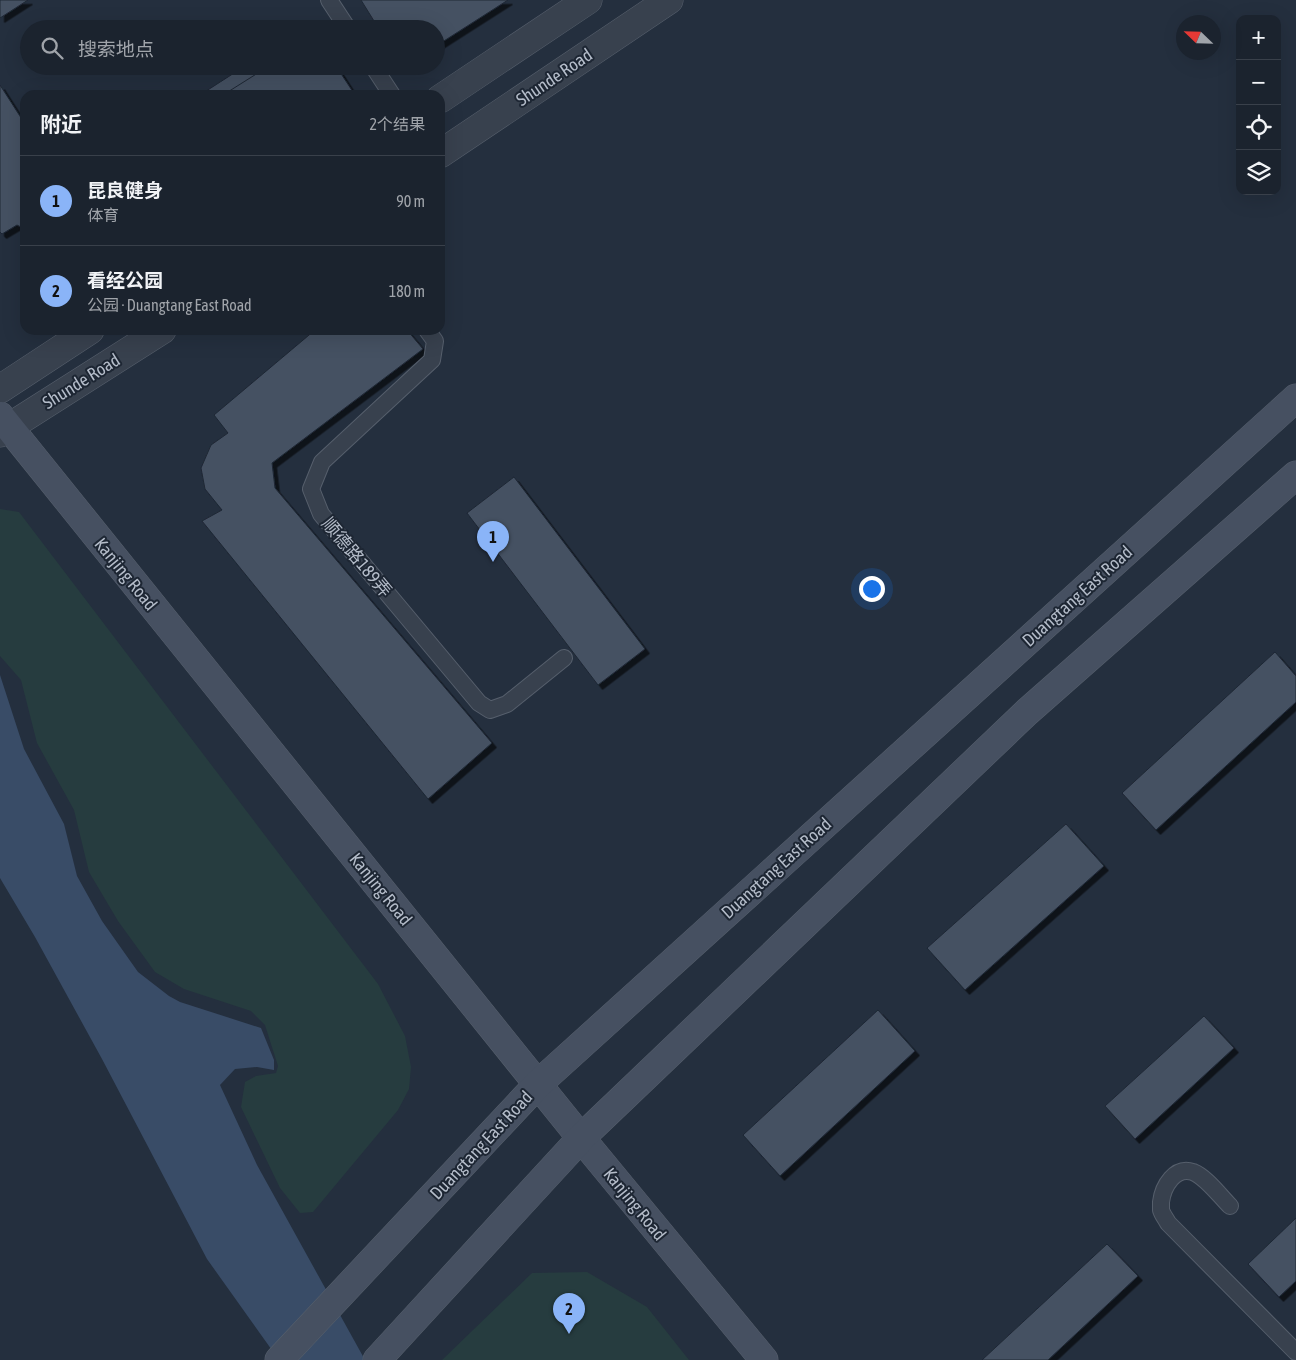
<!DOCTYPE html>
<html lang="zh">
<head>
<meta charset="utf-8">
<style>
	:root { --surface:#1b232e; --page:#242b36; --text:#f1f3f6; --muted:#a0a4aa; --line:#39404a; --accent:#8ab4f8 }
	body { margin:0; font-family:"Asap Condensed","Noto Sans SC",sans-serif; background:var(--page); color:var(--text) }
	.controls { position:absolute; right:15px; top:15px; display:grid; overflow:hidden; border-radius:10px; box-shadow:0 5px 20px #0002 }
	.controls button { width:45px; height:45px; display:grid; place-items:center; padding:0; border:0; border-bottom:1px solid var(--line); background:var(--surface); color:var(--text); font:25px sans-serif }
	.compass { position:absolute; left:1176px; top:15px; width:45px; height:45px; border-radius:50%; background:var(--surface); box-shadow:0 5px 20px #0002; rotate:293deg }
	.you { position:absolute; left:871px; top:588px; width:18px; height:18px; margin:-12px; border:4px solid #fff; border-radius:50%; background:#1a73e8; box-shadow:0 0 0 8px #1a73e833 }
	.badge { display:grid; place-items:center; width:32px; height:32px; border-radius:50%; background:var(--accent); color:#111; font-size:16px; font-weight:700 }
	.pin { position:absolute; translate:-50% -41px; filter:drop-shadow(0 1px 2px #0008) }
	.pin::after { content:''; position:absolute; top:26px; width:18px; height:15px; background:inherit; clip-path:polygon(0 0,100% 0,50% 100%) }
	.list { margin:0; padding:0; list-style:none }
	h2 { display:flex; justify-content:space-between; align-items:center; height:65px; margin:0; padding:0 20px; font-size:21px }
	h2 small { font-size:16px; font-weight:400; color:var(--muted) }
	.list li { display:grid; grid-template-columns:32px 1fr auto; gap:15px; align-items:center; box-sizing:border-box; height:90px; padding:0 20px; border-top:1px solid var(--line) }
	.list b { display:block; font-size:19px; white-space:nowrap }
	.list p { margin:0; font-size:16px; white-space:nowrap; color:var(--muted) }
	.list em { font-size:16px; font-style:normal; color:var(--muted) }
	.icon { flex:none; width:28px; height:28px; fill:none; stroke:currentColor; stroke-width:2; stroke-linecap:round; stroke-linejoin:round }
	.map { position:relative; flex:none; width:1296px; height:1360px; overflow:hidden }
	.search { position:absolute; background:var(--surface); box-shadow:0 5px 20px #0002; left:20px; top:20px; width:425px; height:55px; display:flex; align-items:center; gap:12px; box-sizing:border-box; padding:0 18px; border-radius:28px; color:var(--muted); font-size:19px }
	.panel { position:absolute; background:var(--surface); box-shadow:0 5px 20px #0002; left:20px; top:90px; width:425px; height:245px; border-radius:15px }
	.map>svg:first-child { display:block }
</style>
</head>
<body>
<div class="map">
<svg width="1296" height="1360" viewBox="0 0 1296 1360">
	<defs>
		<filter id="shadow"><feDropShadow dx="4.5" dy="4.5" stdDeviation="0" flood-color="#0009"/></filter>
	</defs>
	<rect width="100%" height="100%" fill="#242f3e"/>
	<g fill="#263c3f">
		<path d="M0 509 19 512 378 984 405 1036 411 1067 409 1089 398 1110 313 1212 300 1213 280 1188 241 1107 245 1082 256 1076 276 1073 278 1066 265 1025 251 1011 184 989 155 972 118 921 89 872 74 810 37 743 21 680 0 656Z"/>
		<path d="M587 1272 647 1307 689 1360H442L532 1273Z"/>
	</g>
	<path fill="#394c67" d="M0 675 24 749 64 824 77 876 102 921 138 972 169 996 180 1002 261 1028 274 1060V1070L257 1067 235 1069 220 1085 257 1165 365 1360H279L207 1259 102 1059 35 937 0 878Z"/>
	<g fill="#455162" stroke="#1f2835" filter="url(#shadow)">
		<path d="M0 0H28L0 18Z"/>
		<path d="M361 0H508L436 46V29H379Z"/>
		<path d="M245 66H336L346 82 327 95H200Z"/>
		<path d="M269 66H336L355 95H223Z"/>
		<path d="M0 85 25 124V229L17 225 2 234 0 232Z"/>
		<path d="M315 330H407L423 349 272 463 275 488 492 743 428 799 202 521 222 510 205 489 201 468 211 445 228 433 214 415Z"/>
		<path d="M514 477 645 649 598 685 467 513Z"/>
		<path d="M1275 652 1296 676V702L1156 830 1122 793Z"/>
		<path d="M1066 824 1104 866 965 990 927 948Z"/>
		<path d="M878 1010 915 1051 780 1176 743 1135Z"/>
		<path d="M1204 1016 1234 1048 1135 1139 1105 1106Z"/>
		<path d="M1296 1218V1281L1279 1297 1248 1264Z"/>
		<path d="M1107 1244 1138 1276 1048 1360H982Z"/>
	</g>
	<g fill="none" stroke-linecap="round" stroke-linejoin="round">
		<defs>
			<g id="lane">
				<path d="M329 0 348 29"/>
				<path d="M373 66 392 95"/>
				<path d="M427 330 435 341 432 360 322 462 311 489 321 514 479 703 490 710 507 704 564 658"/>
				<path d="M1230 1206C1220 1196 1206 1177 1193 1172 1175 1166 1163 1186 1161 1202 1161 1203 1161 1209 1161 1210 1162 1214 1166 1219 1168 1223L1296 1352"/>
			</g>
			<g id="street">
				<path d="M440 99 588 0"/>
				<path d="M440 154 669 0"/>
				<path d="M0 389 90 330"/>
				<path d="M0 433 162 330"/>
			</g>
			<g id="secondary">
				<path d="M0 416 581 1138 764 1360"/>
				<path d="M279 1360 538 1084 1296 398"/>
				<path d="M377 1360 581 1138 1027 712 1296 475"/>
			</g>
		</defs>
		<use href="#lane" stroke="#565f6c" stroke-width="18"/>
		<use href="#street" stroke="#565f6c" stroke-width="29"/>
		<use href="#secondary" stroke="#565f6c" stroke-width="29"/>
		<use href="#lane" stroke="#38414e" stroke-width="16"/>
		<use href="#street" stroke="#38414e" stroke-width="28"/>
		<use href="#secondary" stroke="#465061" stroke-width="28"/>
	</g>
	<g text-anchor="middle" dominant-baseline="central" stroke-width="4" stroke-linejoin="round" paint-order="stroke">
		<g font-size="18" fill="#b4bcc9" stroke="#1d2633">
			<text transform="translate(554 77) rotate(-34)">Shunde Road</text>
			<text transform="translate(81 381) rotate(-32)">Shunde Road</text>
			<text transform="translate(357 557) rotate(50)">顺德路189弄</text>
			<text transform="translate(126 574) rotate(51)">Kanjing Road</text>
			<text transform="translate(1077 596) rotate(-42)">Duangtang East Road</text>
			<text transform="translate(776 868) rotate(-42)">Duangtang East Road</text>
			<text transform="translate(381 889) rotate(51)">Kanjing Road</text>
			<text transform="translate(481 1145) rotate(-47)">Duangtang East Road</text>
			<text transform="translate(635 1204) rotate(51)">Kanjing Road</text>
		</g>
	</g>
</svg>
<div class="controls">
<button>+</button>
<button>−</button>
<button><svg class="icon" aria-label="locate" viewBox="0 0 24 24"><circle cx="12" cy="12" r="6"/><path d="M12 2v4M12 18v4M2 12h4M18 12h4"/></svg></button>
<button><svg class="icon" aria-label="layers" viewBox="0 0 24 24"><path d="M12 4l9 5-9 5-9-5zM3 14l9 5 9-5"/></svg></button>
</div>
<svg class="compass" viewBox="-18 -18 36 36"><path d="M0-13l5 13h-10z" fill="#e53935"/><path d="M0 13l5-13h-10z" fill="#a0a4aa"/></svg>
<div class="you"></div>
<div class="pin badge" style="left:493px;top:562px">1</div>
<div class="pin badge" style="left:569px;top:1334px">2</div>
<div class="search"><svg class="icon" aria-label="search" viewBox="0 0 24 24"><circle cx="10" cy="10" r="6"/><path d="M15 15l6 6"/></svg>搜索地点</div>
<section class="panel">
<h2>附近<small>2个结果</small></h2>
<ul class="list">
<li><span class="badge">1</span><div><b>昆良健身</b><p>体育</p></div><em>90 m</em></li>
<li><span class="badge">2</span><div><b>看经公园</b><p>公园 · Duangtang East Road</p></div><em>180 m</em></li>
</ul>
</section>
</div>
</body>
</html>
